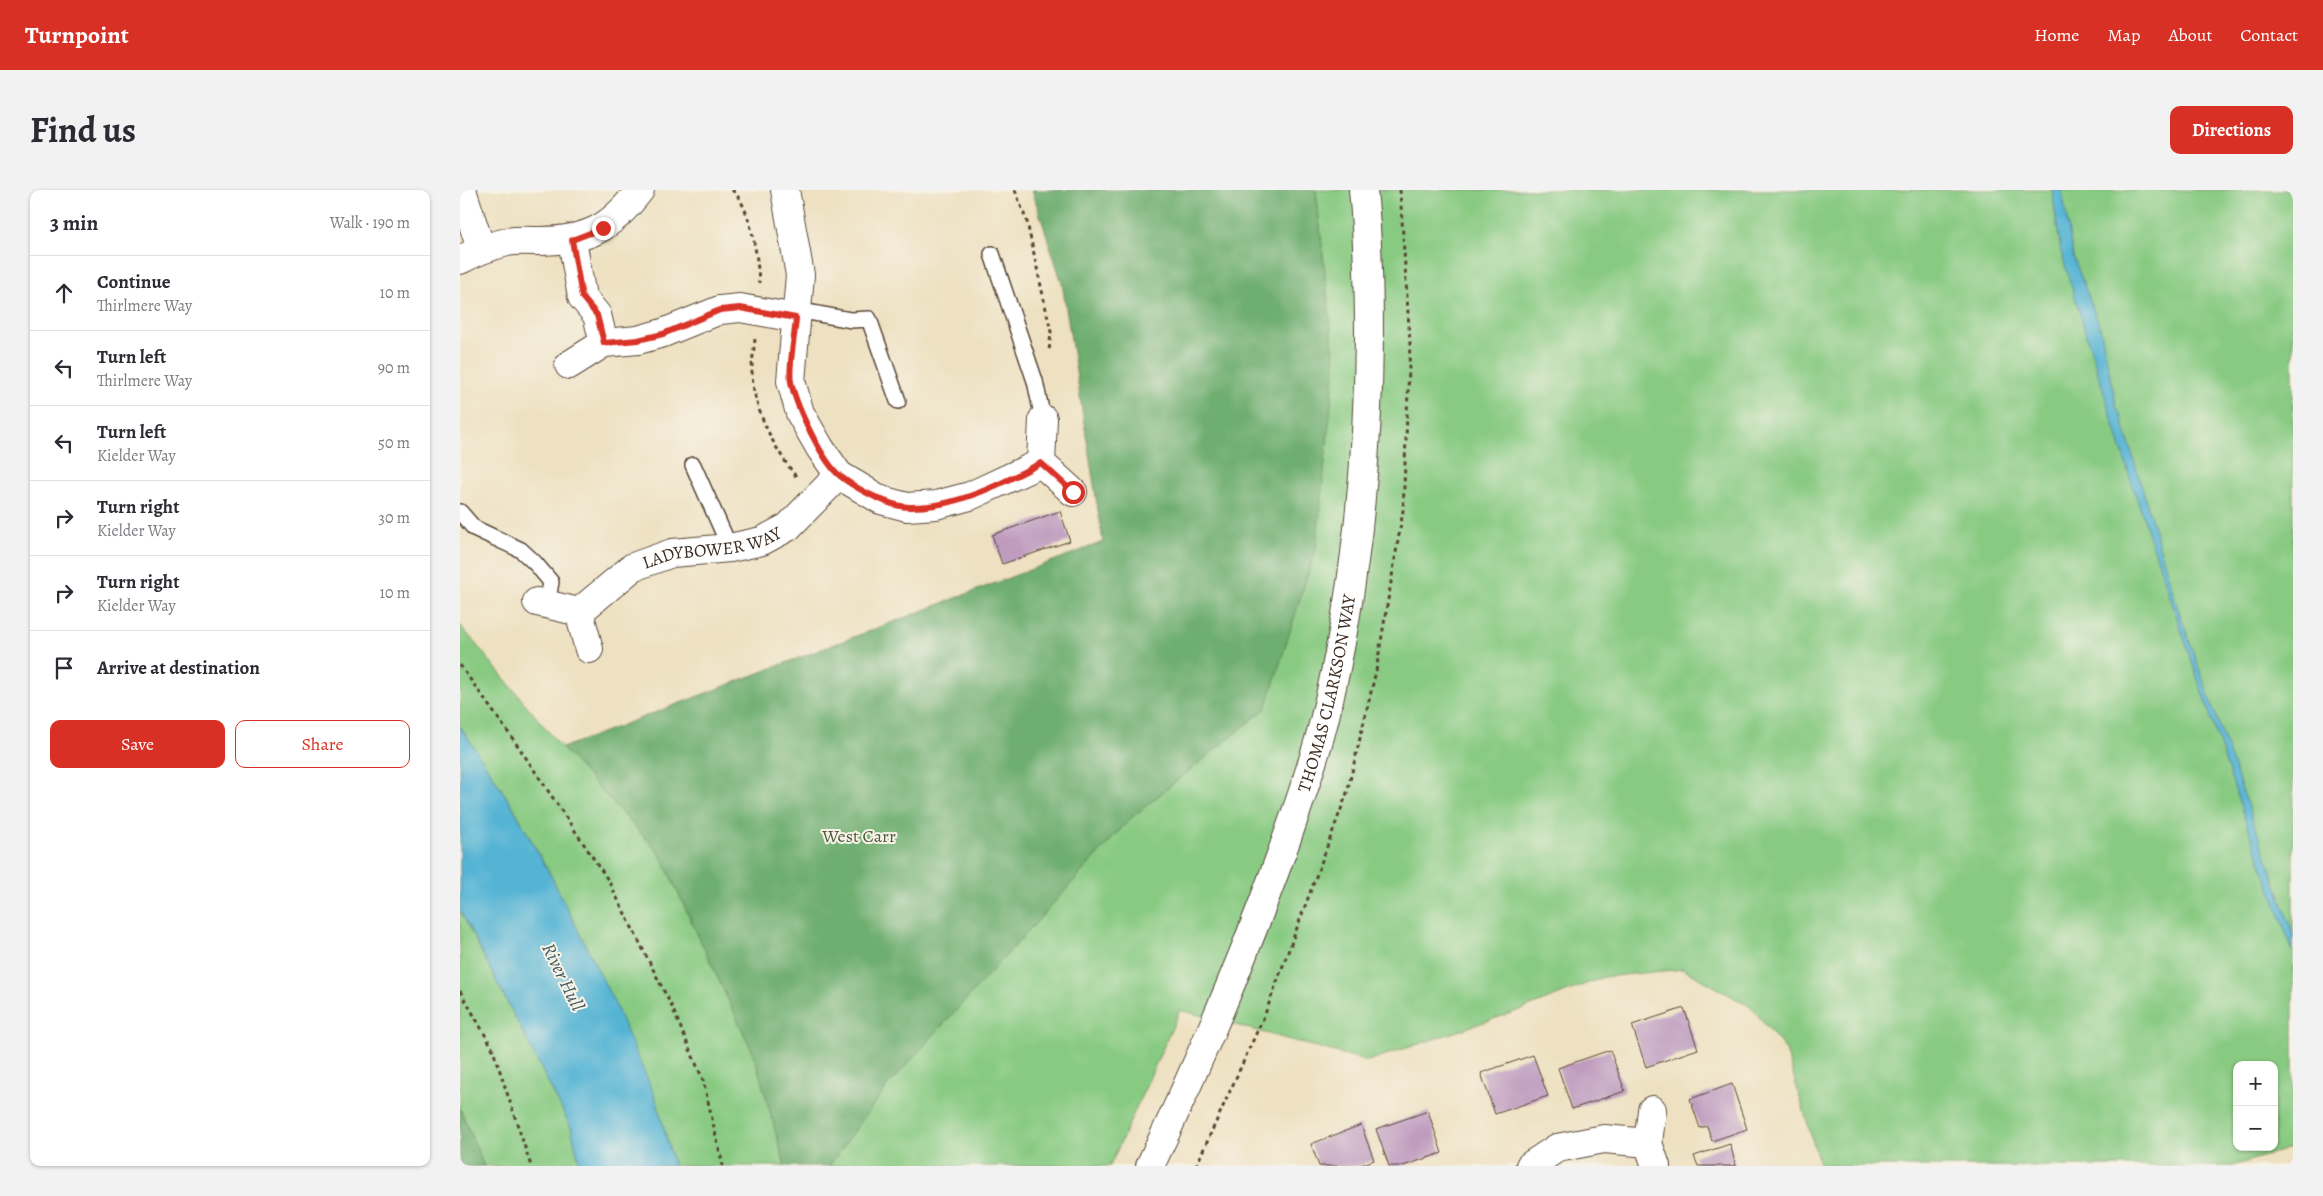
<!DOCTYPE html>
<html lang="en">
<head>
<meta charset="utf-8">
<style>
	:root { --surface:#fff; --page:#f2f2f3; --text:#2b2b33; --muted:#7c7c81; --line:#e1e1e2; --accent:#d93025 }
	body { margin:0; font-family:Alegreya,serif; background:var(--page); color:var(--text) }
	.controls { position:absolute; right:15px; bottom:15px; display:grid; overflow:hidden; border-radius:10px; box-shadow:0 1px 4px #0004 }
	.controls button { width:45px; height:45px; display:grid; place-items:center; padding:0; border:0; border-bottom:1px solid var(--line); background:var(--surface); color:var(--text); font:25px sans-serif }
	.stop { position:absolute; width:15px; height:15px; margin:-11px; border:4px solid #d93025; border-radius:50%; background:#fff }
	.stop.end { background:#d93025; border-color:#fff; box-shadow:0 1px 5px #0008 }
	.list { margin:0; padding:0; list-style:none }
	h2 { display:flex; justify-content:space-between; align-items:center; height:65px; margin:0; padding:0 20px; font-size:21px }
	h2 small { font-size:16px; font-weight:400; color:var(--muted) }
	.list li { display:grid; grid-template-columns:32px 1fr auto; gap:15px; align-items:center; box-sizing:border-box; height:75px; padding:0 20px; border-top:1px solid var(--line) }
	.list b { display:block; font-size:19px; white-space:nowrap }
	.list p { margin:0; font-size:16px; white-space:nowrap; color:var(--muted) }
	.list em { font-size:16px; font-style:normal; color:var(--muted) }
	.actions { display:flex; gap:10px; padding:15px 20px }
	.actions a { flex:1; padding:11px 0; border:1px solid var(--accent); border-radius:10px; text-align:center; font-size:18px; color:var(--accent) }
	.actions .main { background:var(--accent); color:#fff }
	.icon { flex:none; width:28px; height:28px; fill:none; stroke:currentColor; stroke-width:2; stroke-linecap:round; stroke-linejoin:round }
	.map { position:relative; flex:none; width:1833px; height:976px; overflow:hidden; border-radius:10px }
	header { display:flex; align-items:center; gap:30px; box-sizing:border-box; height:70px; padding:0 25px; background:var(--accent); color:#fff }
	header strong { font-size:24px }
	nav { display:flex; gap:28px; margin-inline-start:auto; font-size:18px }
	.intro { display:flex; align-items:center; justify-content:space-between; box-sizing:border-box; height:120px; padding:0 30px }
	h1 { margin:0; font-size:35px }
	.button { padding:12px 22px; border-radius:10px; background:var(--accent); color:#fff; font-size:18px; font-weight:700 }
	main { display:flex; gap:30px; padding:0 30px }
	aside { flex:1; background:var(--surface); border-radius:10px; box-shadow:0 1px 4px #0004 }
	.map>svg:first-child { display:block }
</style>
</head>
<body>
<header>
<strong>Turnpoint</strong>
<nav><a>Home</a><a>Map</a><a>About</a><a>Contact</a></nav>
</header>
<div class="intro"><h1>Find us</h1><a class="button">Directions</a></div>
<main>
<aside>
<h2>3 min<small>Walk · 190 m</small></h2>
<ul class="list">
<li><svg class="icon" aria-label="ahead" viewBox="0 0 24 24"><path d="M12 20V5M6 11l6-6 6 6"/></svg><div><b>Continue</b><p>Thirlmere Way</p></div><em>10 m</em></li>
<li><svg class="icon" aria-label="left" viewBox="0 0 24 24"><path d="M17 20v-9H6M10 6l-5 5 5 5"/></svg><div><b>Turn left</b><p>Thirlmere Way</p></div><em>90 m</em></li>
<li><svg class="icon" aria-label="left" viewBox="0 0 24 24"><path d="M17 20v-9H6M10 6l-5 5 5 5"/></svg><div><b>Turn left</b><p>Kielder Way</p></div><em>50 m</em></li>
<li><svg class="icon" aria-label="right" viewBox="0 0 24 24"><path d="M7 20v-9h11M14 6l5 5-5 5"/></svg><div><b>Turn right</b><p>Kielder Way</p></div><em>30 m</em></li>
<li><svg class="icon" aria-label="right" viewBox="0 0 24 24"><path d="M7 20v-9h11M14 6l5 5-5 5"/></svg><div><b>Turn right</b><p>Kielder Way</p></div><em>10 m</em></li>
<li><svg class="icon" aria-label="arrive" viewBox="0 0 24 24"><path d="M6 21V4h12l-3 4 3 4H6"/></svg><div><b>Arrive at destination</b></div></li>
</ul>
<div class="actions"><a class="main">Save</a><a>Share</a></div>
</aside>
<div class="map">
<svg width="1833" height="976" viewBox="0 0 1833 976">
	<rect width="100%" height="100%" fill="#f7f3e8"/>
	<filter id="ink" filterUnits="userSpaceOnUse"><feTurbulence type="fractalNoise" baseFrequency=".02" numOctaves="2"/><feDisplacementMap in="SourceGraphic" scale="10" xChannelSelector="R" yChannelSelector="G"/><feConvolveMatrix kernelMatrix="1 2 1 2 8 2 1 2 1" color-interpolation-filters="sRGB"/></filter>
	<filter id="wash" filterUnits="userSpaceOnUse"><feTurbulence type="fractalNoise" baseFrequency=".0096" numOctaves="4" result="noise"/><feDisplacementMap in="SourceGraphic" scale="20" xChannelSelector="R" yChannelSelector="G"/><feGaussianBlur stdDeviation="1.12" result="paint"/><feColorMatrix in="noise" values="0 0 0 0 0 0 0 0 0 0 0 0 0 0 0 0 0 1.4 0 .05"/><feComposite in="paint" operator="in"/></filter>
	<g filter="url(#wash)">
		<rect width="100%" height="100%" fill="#eee1c1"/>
		<g fill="#88ca82" stroke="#627a50" fill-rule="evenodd">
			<path d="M856 0H1833V957L1773 976H1360L1326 860 1291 817 1223 779 1144 787 1063 819 908 871 720 820 650 976H369L428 895 671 628 806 518 875 177ZM1777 875H1814V957H1777Z"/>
			<path d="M0 435 102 558 200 664 295 867 325 976H214L196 909 92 688 53 617 0 536Z"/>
			<path d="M0 720 111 937 120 976H5L0 960Z"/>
		</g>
		<g fill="#6eae70" stroke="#546c47">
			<path d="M572 0H856L875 177 856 358 806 518 671 628 428 895 369 976H325L295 867 200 664 102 558 643 352 602 93Z"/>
			<path d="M0 918 24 976H0Z"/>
		</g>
		<g fill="#55b4d4" stroke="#486f79">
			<path d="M1592 0H1602L1613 66 1640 137 1657 218 1661 226 1718 419 1833 743V762L1780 615 1671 291 1601 62Z"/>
			<path d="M0 536 53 617 92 688 154 812 196 909 214 976H120L111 937 0 720Z"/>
		</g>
		<g id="blocks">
			<g fill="#bf9cbf">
				<path d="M600 321 610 351 542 374 532 345Z"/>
				<path d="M1224 818 1238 859 1186 877 1172 835Z"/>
				<path d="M1150 860 1165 901 1112 919 1098 878Z"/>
				<path d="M1073 865 1088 906 1035 924 1021 883Z"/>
				<path d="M1272 894 1287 939 1252 951 1247 936 1240 938 1230 909Z"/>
				<path d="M968 921 982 963 943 976H929L916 939Z"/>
				<path d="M901 935 914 970 898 976H859L851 954Z"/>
				<path d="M1270 954 1276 976H1238L1234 966Z"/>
			</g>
		</g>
	</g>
	<g filter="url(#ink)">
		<use href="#blocks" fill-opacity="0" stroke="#564536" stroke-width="1"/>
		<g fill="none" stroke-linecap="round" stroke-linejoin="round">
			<defs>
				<g id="service">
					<path d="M532 64 575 191 583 229"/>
					<path d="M337 120 391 130 409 129 438 211"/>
					<path d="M233 275 270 358"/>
					<path d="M0 322 14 338 61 360 75 373 91 392 87 415"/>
				</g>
				<g id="minor">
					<path d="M2 0 21 59"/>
					<path d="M325 0 340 85 331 191 340 223 360 258 379 285 421 310 447 317 476 315 510 306 581 273"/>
					<path d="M112 50 122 107 137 125 144 153"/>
					<path d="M0 70C15 62 30 56 47 52 58 50 71 51 82 51 129 50 151 38 180 0"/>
					<path d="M109 175 144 153 178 150 203 143 260 120 280 118 336 128"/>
					<path d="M583 229 581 273 613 302"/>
					<path d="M77 412 119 422 129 459"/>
					<path id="s1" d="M119 422 173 377 212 363 270 358 302 351 328 337 379 285"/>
					<path d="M1188 953 1192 920"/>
					<path d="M1070 976 1097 958 1144 949 1188 953 1196 976"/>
				</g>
				<g id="trunk">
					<path id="s2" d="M690 976C736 879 778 781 815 681 833 632 851 582 864 531 895 406 908 276 909 147 909 98 908 49 903 0"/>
				</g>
			</defs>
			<use href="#service" stroke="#564536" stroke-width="18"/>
			<use href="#minor" stroke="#564536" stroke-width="30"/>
			<use href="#trunk" stroke="#564536" stroke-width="30"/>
			<g stroke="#564536" stroke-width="3" stroke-dasharray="4 4" stroke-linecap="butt">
				<path d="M272 0C291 16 298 69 299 93"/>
				<path d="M555 0 567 32 591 142 589 162"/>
				<path d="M295 149C294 159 292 170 292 180 292 218 315 260 338 289"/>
				<path d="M0 475 58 556 148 690 211 815 243 890 263 976"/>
				<path d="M0 801 32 857 71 976"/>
				<path d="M736 976 805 824 887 603 916 481 943 321 950 153 940 0"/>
			</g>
			<use href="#service" stroke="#fff" stroke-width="15"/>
			<use href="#minor" stroke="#fff" stroke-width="28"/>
			<use href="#trunk" stroke="#fff" stroke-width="28"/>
		</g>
	</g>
	<g fill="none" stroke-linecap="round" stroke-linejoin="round" filter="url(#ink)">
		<path stroke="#d93025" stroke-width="6" d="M143 38 112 50 122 107 137 125 144 153 178 150 203 144 260 120 280 118 336 128C335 145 328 178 331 192 336 216 362 271 380 286 395 298 430 317 449 317 495 318 541 294 581 273L613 302"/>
	</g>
	<g text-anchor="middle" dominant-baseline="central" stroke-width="4" stroke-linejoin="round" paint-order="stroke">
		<g font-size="18" fill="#3b2a1e" stroke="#f7f3e8">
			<text stroke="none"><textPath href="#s1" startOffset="152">LADYBOWER WAY</textPath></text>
			<text stroke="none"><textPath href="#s2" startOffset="506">THOMAS CLARKSON WAY</textPath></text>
		</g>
		<g font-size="18" fill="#525a3c" stroke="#f7f3e8">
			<text x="399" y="646">West Carr</text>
		</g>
		<g font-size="19" font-style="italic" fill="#445a5e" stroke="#f7f3e8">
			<text transform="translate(103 787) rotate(64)">River Hull</text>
		</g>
	</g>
</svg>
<div class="controls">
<button>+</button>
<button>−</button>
</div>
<div class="stop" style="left:613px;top:302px"></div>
<div class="stop end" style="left:143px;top:38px"></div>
</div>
</main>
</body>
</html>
